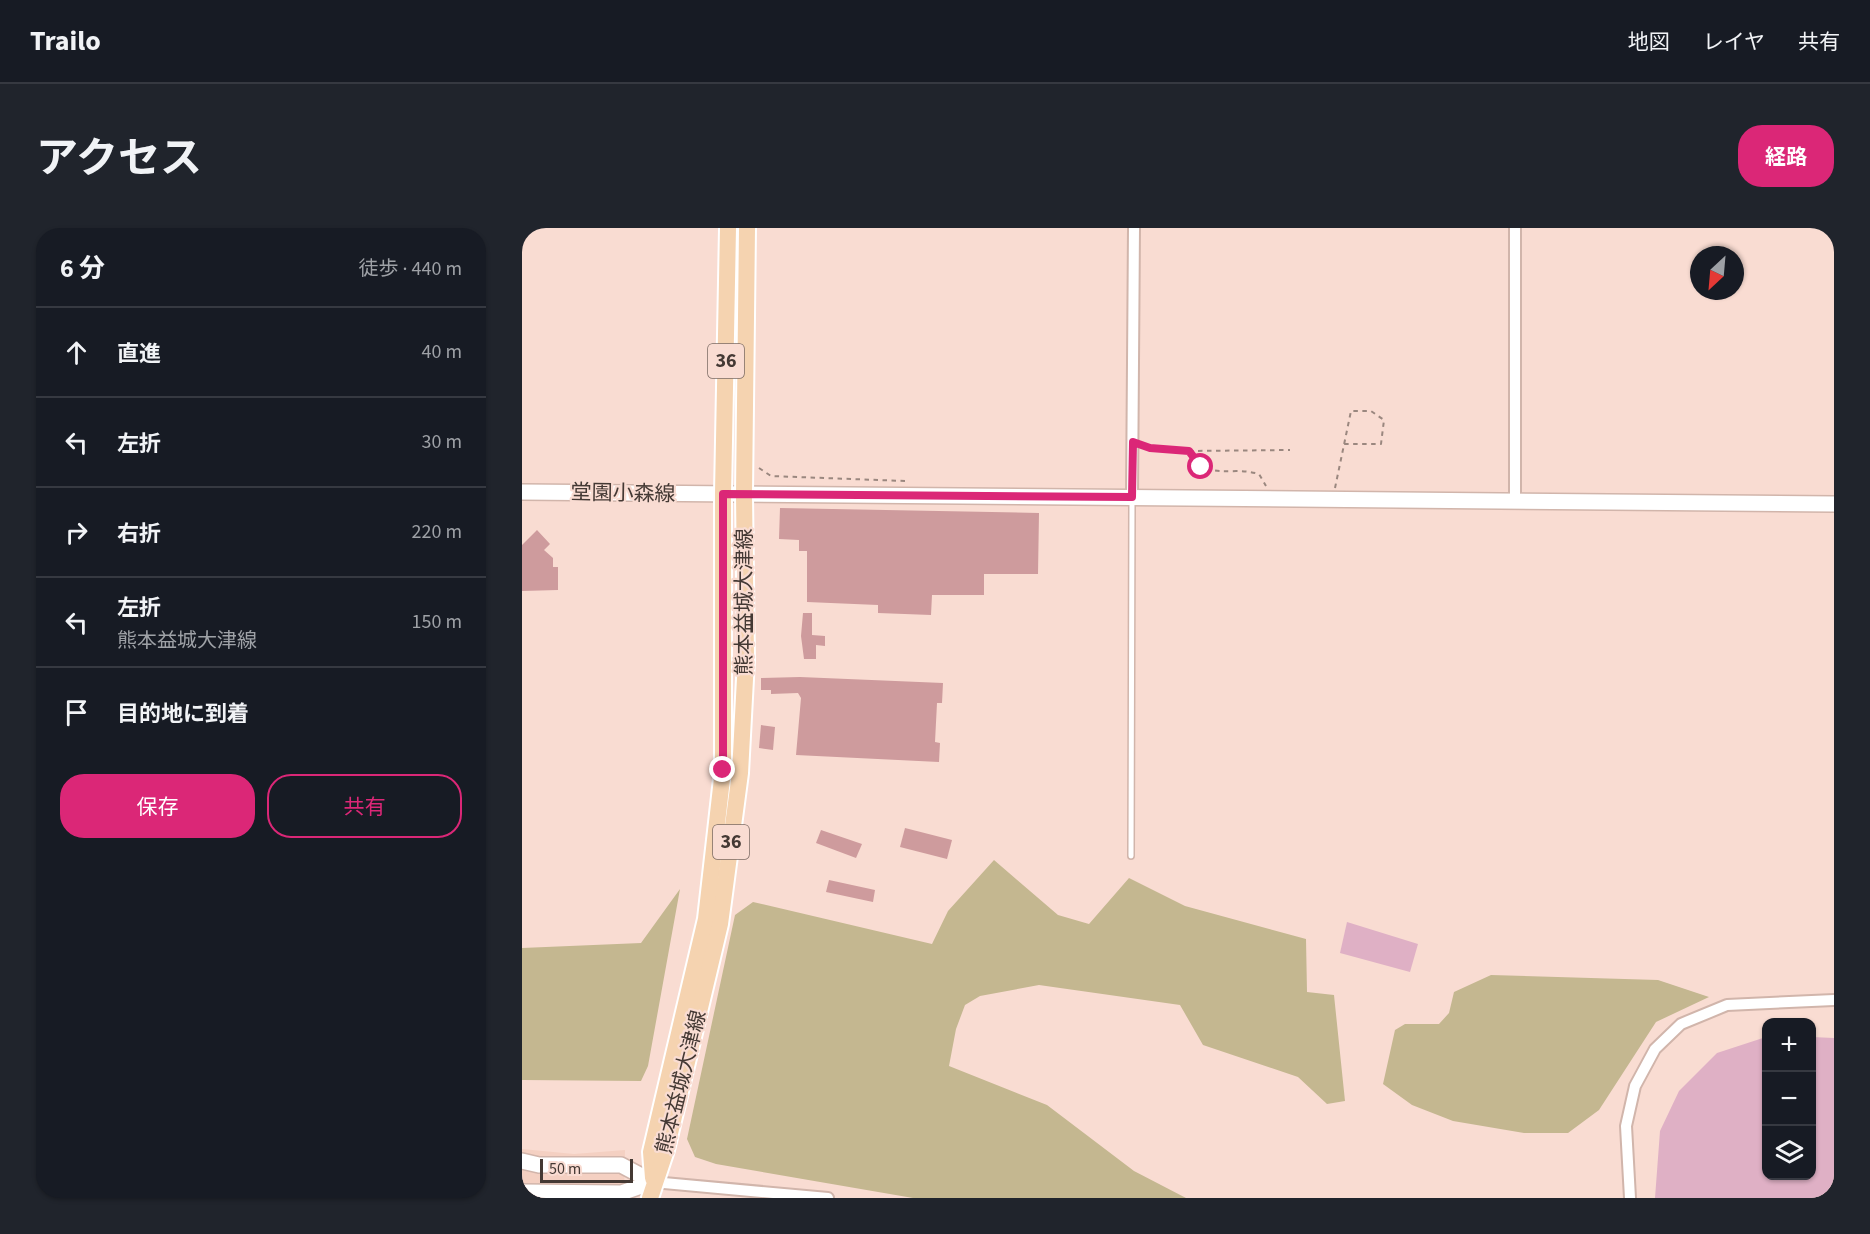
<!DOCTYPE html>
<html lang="ja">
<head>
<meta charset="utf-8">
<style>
	:root { --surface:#171b24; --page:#20242c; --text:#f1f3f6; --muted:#9ea1a6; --line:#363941; --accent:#db2777 }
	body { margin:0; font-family:"Source Sans 3","Noto Sans JP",sans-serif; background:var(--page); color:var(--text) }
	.controls { position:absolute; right:18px; bottom:18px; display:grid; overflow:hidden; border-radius:12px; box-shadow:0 2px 4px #0004 }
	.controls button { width:54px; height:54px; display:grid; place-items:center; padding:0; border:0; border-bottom:2px solid var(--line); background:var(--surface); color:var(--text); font:30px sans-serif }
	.compass { position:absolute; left:1168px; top:18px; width:54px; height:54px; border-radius:50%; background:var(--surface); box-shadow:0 2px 4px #0004; rotate:206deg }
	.scale { position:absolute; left:18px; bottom:15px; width:93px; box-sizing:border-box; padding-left:6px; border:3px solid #443934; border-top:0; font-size:16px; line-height:21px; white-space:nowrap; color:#443934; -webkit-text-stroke:4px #f9dcd2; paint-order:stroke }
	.stop { position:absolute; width:18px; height:18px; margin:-14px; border:4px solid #db2777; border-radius:50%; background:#fff }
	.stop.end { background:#db2777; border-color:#fff; box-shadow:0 2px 6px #0008 }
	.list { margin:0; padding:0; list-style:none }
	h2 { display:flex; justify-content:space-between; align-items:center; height:78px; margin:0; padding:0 24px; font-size:26px }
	h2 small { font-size:20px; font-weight:400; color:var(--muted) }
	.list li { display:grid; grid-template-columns:39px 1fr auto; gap:18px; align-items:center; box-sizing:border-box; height:90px; padding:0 24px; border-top:2px solid var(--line) }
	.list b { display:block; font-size:22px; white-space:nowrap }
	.list p { margin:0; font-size:20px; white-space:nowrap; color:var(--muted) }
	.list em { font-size:20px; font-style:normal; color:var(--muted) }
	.actions { display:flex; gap:12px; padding:18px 24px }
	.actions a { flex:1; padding:14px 0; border:2px solid var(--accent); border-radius:24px; text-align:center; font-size:21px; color:var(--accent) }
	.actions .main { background:var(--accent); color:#fff }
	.icon { flex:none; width:33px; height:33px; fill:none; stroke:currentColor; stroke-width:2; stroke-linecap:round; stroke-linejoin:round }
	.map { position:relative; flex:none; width:1312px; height:970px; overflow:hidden; border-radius:24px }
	header { display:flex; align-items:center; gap:36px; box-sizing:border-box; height:84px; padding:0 30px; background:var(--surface); border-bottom:2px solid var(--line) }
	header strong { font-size:28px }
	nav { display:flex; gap:33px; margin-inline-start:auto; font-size:21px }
	.intro { display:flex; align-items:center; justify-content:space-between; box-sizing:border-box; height:144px; padding:0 36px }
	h1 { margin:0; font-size:42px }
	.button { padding:15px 27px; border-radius:24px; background:var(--accent); color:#fff; font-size:21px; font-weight:700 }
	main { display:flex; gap:36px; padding:0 36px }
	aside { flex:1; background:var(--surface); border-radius:24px; box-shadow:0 2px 4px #0004 }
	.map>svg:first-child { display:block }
</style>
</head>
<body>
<header>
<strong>Trailo</strong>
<nav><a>地図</a><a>レイヤ</a><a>共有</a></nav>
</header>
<div class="intro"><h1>アクセス</h1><a class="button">経路</a></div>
<main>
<aside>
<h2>6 分<small>徒歩 · 440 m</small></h2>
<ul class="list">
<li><svg class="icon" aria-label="ahead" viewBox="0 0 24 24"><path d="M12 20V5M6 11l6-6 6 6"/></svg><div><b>直進</b></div><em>40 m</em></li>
<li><svg class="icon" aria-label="left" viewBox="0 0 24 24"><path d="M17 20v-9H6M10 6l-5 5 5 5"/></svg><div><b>左折</b></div><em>30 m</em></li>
<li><svg class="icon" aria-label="right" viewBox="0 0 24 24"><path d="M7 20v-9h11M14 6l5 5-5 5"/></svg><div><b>右折</b></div><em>220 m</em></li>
<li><svg class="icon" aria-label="left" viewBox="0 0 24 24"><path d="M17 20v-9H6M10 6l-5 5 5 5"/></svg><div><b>左折</b><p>熊本益城大津線</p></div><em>150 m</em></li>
<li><svg class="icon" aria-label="arrive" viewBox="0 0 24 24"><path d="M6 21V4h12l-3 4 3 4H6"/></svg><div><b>目的地に到着</b></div></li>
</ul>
<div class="actions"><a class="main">保存</a><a>共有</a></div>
</aside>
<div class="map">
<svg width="1312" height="970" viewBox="0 0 1312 970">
	<rect width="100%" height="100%" fill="#f9dcd2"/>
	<path fill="#f4d0c2" d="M0 921 52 926 103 922 102 970H0Z"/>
	<g fill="#c4b790">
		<path d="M472 632 536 687 567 696 607 650 663 678 784 711 785 764 812 767 823 873 805 876 776 849 681 817 658 777 517 757 458 768 443 777 434 801 427 838 525 877 612 943 664 970H391L194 936 173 929 165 911 213 687 231 674 410 716 426 683Z"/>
		<path d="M158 661 126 838 119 853 0 852V720L119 715Z"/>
		<path d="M969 747 1136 752 1187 769 1134 794 1077 882 1046 905H1002L931 893 890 877 861 856 873 802 883 796H917L927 785 932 764Z"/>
	</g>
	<g fill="#dfb0c5">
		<path d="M825 694 896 716 888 744 818 725Z"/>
		<path d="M1244 809V948H1290V809L1312 810V970H1133L1138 903 1157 863 1195 825Z"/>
	</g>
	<g fill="#ce9b9d">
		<path d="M258 280 517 285 516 346H462V367H410L409 387 356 385V377L285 374V323H277V312L257 311Z"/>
		<path d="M15 302 28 316 22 322 31 330V339H36V362L0 363V317Z"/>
		<path d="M281 385H290V407L303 408V418L294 417V431H282L279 408Z"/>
		<path d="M278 449 421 455 420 475H415L413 514 418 515 417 534 274 527 279 470 276 465 249 466V462H239V450Z"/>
		<path d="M239 497 253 499 251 522 237 520Z"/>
		<path d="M383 600 430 612 425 631 378 619Z"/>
		<path d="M299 602 340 616 334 630 294 615Z"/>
		<path d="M307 652 353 662 351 674 304 664Z"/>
	</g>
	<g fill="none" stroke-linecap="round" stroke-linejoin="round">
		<defs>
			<path id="lane" d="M609 628 610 271"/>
			<g id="street">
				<path d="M993 0V274"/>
				<path d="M610 269 612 0"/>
				<path d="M131 954 306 970"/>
				<path d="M1108 970 1104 898 1113 858 1133 821 1159 796 1205 777 1312 772"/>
			</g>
			<g id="secondary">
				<path d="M0 264 1312 276"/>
				<path d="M0 933 17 937H99L131 954"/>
				<path d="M0 964 99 965 131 954"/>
			</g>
			<g id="primary">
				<path d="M131 950 129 924 184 691 201 542V266L206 0"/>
				<path d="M128 970 144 922 198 696 218 545 224 432 222 266 225 0"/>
			</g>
		</defs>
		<use href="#lane" stroke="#d1b5ab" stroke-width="8"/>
		<use href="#street" stroke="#d1b5ab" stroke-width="14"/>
		<use href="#secondary" stroke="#d1b5ab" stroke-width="18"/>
		<use href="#primary" stroke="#fff" stroke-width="20"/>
		<g stroke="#9a877f" stroke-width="2" stroke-dasharray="4.5 4.5" stroke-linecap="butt">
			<path d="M620 217 667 223C688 255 706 237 737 246L744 258"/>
			<path d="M667 223 768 222"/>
			<path d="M237 240 249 248 384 253"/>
			<path d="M813 260 829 183H849L862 192 859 216H822"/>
		</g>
		<use href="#lane" stroke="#fff" stroke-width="5"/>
		<use href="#street" stroke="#fff" stroke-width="10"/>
		<use href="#secondary" stroke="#fff" stroke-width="15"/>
		<use href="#primary" stroke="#f5d3b0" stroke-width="16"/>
	</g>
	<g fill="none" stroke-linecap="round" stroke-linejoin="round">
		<path stroke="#db2777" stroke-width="8" d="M201 542V266L610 269 611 214 628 220 667 223 679 239"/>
	</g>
	<g text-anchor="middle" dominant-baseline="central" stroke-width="4.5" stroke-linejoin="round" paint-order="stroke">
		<g fill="#f9dcd2" stroke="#7a6a63" stroke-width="1.5">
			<rect x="186" y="116" width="36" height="34" rx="4.5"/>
			<rect x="191" y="597" width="36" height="34" rx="4.5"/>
		</g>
		<g font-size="20" font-weight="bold" fill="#443934">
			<text x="204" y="133">36</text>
			<text x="209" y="614">36</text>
		</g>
		<g font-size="21" fill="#443934" stroke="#f9dcd2">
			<text transform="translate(101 265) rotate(1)">堂園小森線</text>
			<text transform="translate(222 374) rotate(-90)">熊本益城大津線</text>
			<text transform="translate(159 854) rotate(-76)">熊本益城大津線</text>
		</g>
	</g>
</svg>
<div class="controls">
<button>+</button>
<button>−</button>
<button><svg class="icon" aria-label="layers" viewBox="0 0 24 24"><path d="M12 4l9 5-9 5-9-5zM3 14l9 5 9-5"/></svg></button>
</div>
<svg class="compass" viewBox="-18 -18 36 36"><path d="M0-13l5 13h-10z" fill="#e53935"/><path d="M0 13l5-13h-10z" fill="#9ea1a6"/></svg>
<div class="scale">50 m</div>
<div class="stop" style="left:679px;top:239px"></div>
<div class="stop end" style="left:201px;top:542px"></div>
</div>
</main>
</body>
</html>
